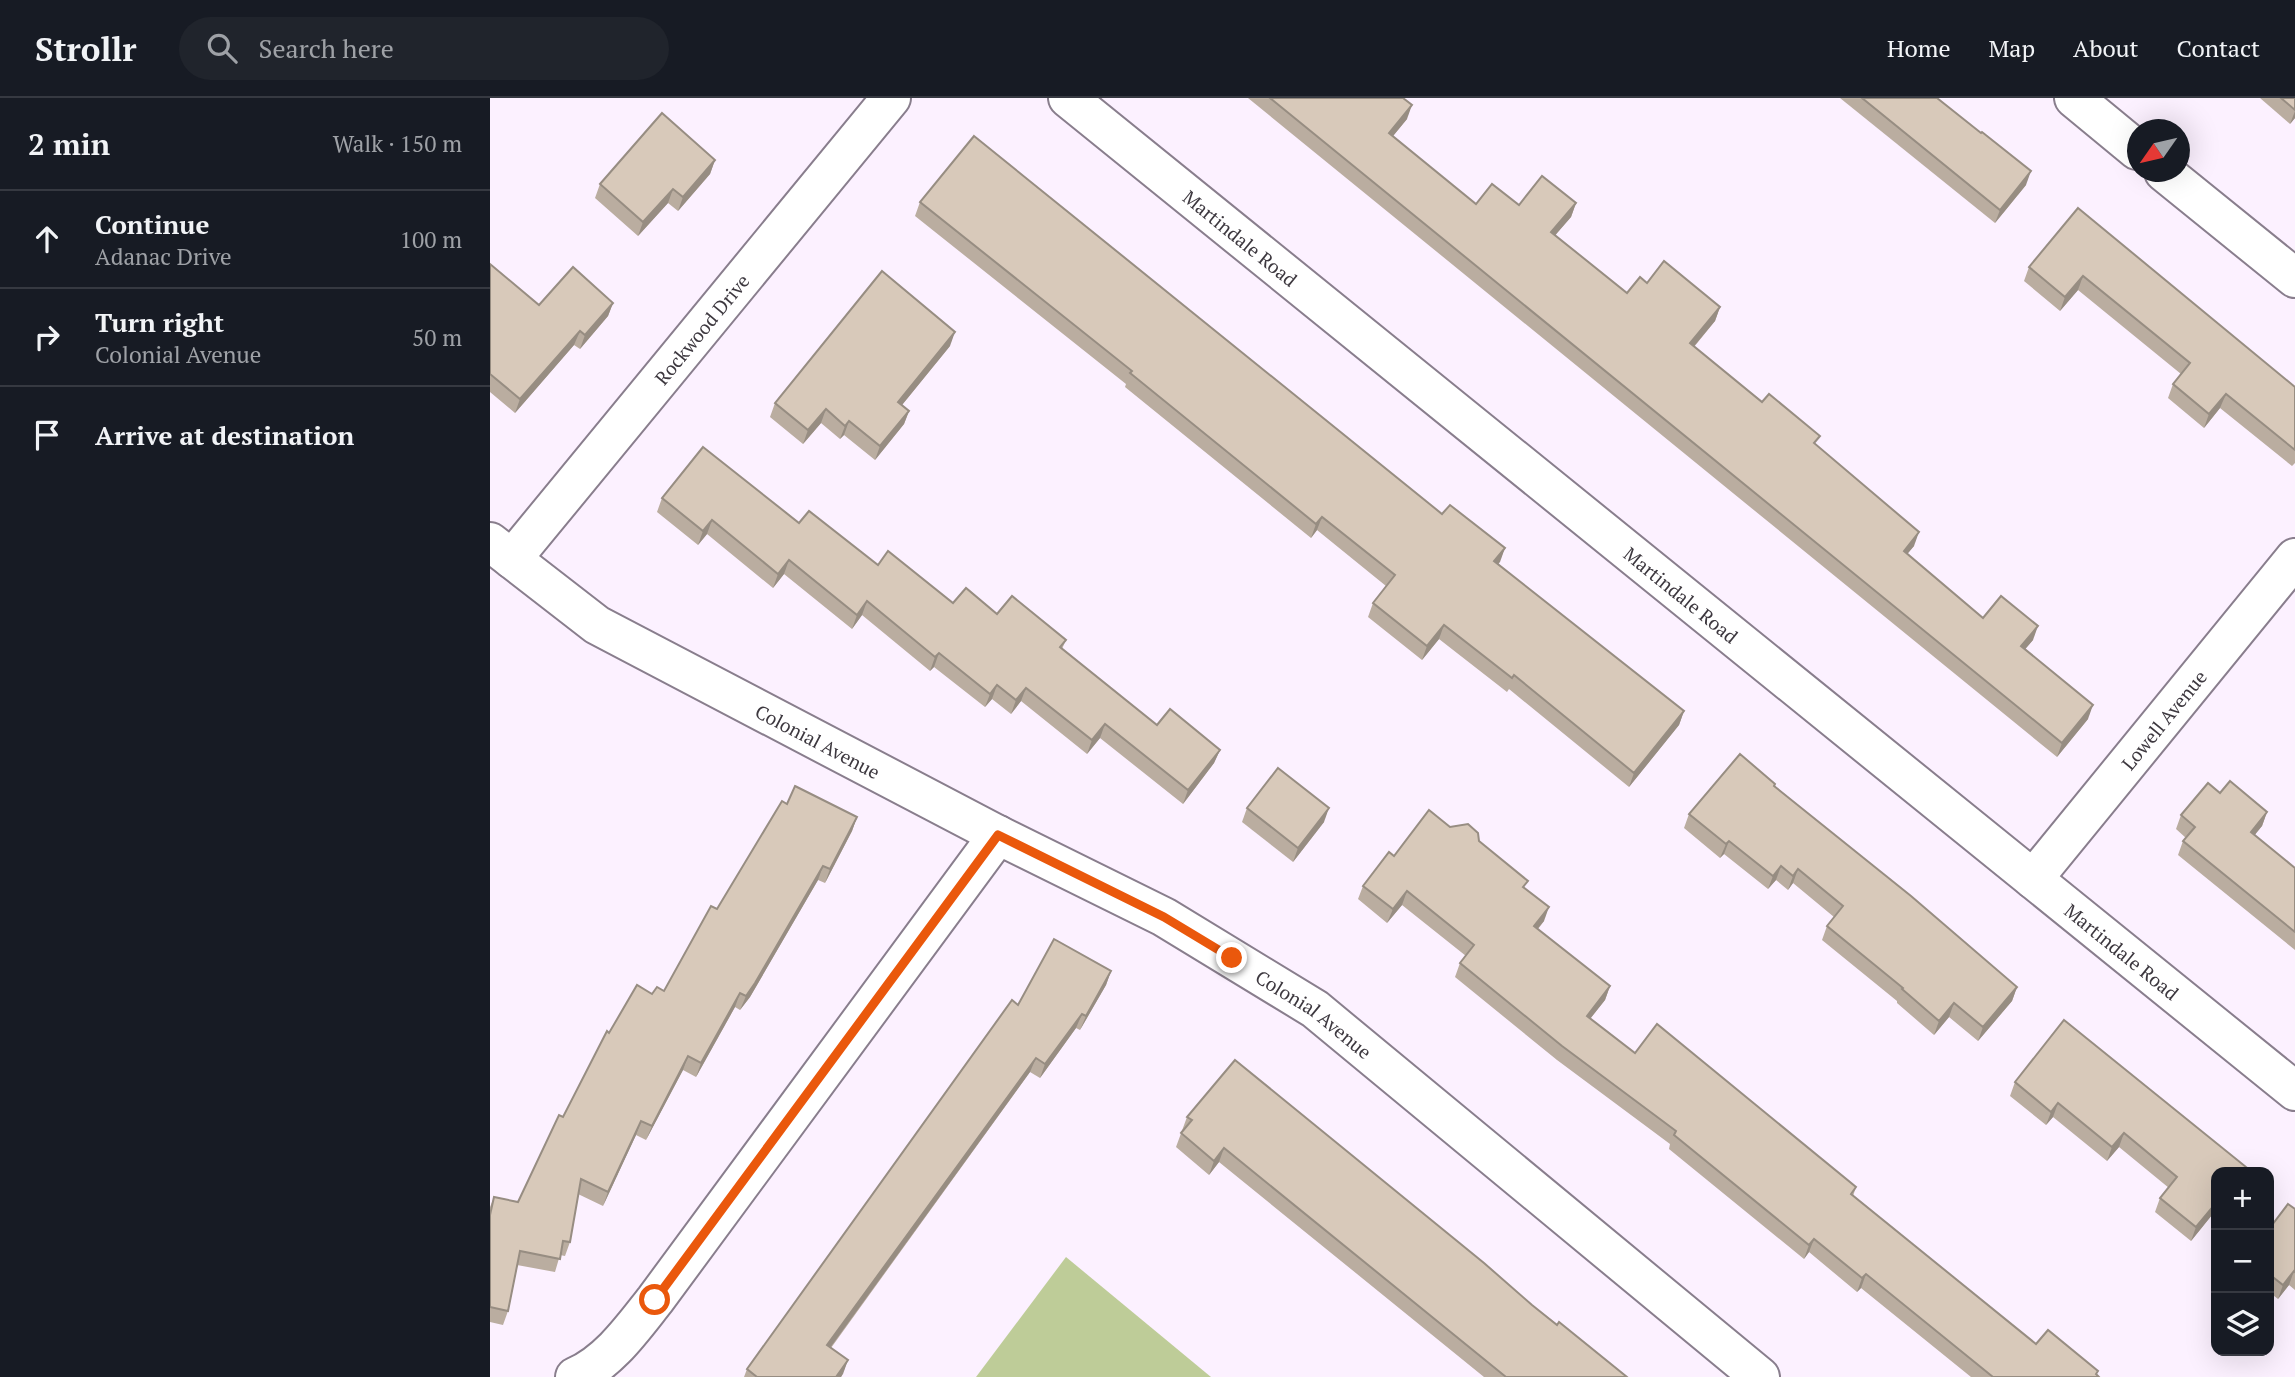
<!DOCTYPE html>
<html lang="en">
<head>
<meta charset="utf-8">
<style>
	:root { --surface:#171b24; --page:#20242c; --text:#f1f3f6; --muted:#9ea1a6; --line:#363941 }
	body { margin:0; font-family:"PT Serif",serif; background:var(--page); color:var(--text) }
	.controls { position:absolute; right:21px; bottom:21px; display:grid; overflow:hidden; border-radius:14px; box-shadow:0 7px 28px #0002 }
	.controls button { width:63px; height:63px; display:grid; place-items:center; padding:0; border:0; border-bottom:2px solid var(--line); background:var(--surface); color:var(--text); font:35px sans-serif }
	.compass { position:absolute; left:1637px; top:21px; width:63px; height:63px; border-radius:50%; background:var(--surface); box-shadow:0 7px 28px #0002; rotate:236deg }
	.stop { position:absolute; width:21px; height:21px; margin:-16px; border:5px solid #ea580c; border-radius:50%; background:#fff }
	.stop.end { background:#ea580c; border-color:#fff; box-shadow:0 2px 7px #0008 }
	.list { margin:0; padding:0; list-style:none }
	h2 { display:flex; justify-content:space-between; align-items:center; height:91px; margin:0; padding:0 28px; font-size:30px }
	h2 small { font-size:23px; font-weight:400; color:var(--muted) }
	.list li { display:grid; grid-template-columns:46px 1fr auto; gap:21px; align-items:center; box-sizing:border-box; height:98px; padding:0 28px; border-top:2px solid var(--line) }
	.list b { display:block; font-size:26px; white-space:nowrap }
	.list p { margin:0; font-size:23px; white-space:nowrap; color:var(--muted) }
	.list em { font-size:23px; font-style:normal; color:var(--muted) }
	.icon { flex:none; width:38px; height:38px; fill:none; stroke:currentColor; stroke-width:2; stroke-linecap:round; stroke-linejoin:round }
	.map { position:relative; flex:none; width:1805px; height:1279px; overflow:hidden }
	header { display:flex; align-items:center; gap:42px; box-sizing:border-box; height:98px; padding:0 35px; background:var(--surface); border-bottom:2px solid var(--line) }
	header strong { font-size:33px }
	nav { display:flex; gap:38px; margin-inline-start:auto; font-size:24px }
	.search { width:490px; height:63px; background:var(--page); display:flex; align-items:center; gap:18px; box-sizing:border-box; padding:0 24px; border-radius:38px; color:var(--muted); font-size:26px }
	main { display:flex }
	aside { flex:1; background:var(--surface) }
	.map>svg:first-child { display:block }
</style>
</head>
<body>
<header>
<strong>Strollr</strong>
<div class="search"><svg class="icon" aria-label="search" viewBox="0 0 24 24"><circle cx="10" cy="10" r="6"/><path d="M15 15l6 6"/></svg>Search here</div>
<nav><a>Home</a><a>Map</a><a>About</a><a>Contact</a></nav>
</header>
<main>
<aside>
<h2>2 min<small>Walk · 150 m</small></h2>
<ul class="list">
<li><svg class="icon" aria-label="ahead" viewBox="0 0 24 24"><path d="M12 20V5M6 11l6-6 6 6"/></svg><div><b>Continue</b><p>Adanac Drive</p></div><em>100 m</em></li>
<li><svg class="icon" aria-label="right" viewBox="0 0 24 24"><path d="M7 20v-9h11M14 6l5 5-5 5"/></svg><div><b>Turn right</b><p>Colonial Avenue</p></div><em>50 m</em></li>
<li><svg class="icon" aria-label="arrive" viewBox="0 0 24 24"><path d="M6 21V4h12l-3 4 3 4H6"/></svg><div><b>Arrive at destination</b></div></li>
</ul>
</aside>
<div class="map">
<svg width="1805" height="1279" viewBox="0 0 1805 1279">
	<rect width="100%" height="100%" fill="#fcf1ff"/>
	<path fill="#becc98" d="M576 1159 721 1279H486Z"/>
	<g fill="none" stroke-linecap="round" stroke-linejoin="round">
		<defs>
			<g id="minor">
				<path id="s1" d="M578 0 1805 993"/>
				<path d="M1584 0 1647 52"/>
				<path d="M1674 74 1805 180"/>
				<path id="s2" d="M0 444 107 527 508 737 674 819 825 911 1270 1279"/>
				<path id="s3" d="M22 461 401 0"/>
				<path id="s4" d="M1543 781 1805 460"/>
				<path d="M85 1279C119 1264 142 1231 165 1202L508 737"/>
			</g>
		</defs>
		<use href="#minor" stroke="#897e8d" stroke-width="42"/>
		<use href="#minor" stroke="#fff" stroke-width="38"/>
	</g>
	<g fill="#baada0">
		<path d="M758 0H913L917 21 903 38 986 106 1029 107 1086 105 1081 119 1065 137 1137 195 1157 185 1230 209 1225 223 1204 249 1327 347 1424 448 1417 456 1493 520 1543 542 1535 551 1598 621 1567 659Z"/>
		<path d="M1350 0H1447L1536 87 1505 125Z"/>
		<path d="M1770 0H1805V20L1800 26Z"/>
		<path d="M225 62 220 76 188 113 178 105 148 138 105 100 110 86Z"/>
		<path d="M430 104 952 416 1015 450 1008 466 1194 613 1189 627 1139 689 1019 591 1017 594 949 541 932 562 878 519 883 505 896 488 827 432 821 440 635 289 636 286 425 118Z"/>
		<path d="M1588 110 1805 289V365L1802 368 1730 310 1714 330 1678 300 1683 286 1691 276 1588 192 1570 213 1534 183 1539 169Z"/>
		<path d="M0 166 49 207 123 205 118 218 90 251 84 247 25 315 0 294Z"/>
		<path d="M460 248 412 307 419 313 414 326 385 362 354 337 350 341 331 325 313 346 280 319 285 305Z"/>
		<path d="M172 400 309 425 463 505 507 516 576 542 572 551 667 627 730 652 724 665 693 706 610 640 597 656 531 603 521 616 502 601 495 609 444 569 440 573 372 517 362 531 294 476 283 490 217 436 208 447 167 414Z"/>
		<path d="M1285 688 1527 889 1522 903 1488 943 1459 919 1444 937 1407 905V903L1332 842 1337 828 1344 819 1303 785 1298 792 1286 782 1278 791 1234 756 1230 760 1194 730 1199 716Z"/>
		<path d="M1730 695 1777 714 1772 728 1764 737 1805 770V852L1688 757 1693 743 1696 740 1686 731 1691 717Z"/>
		<path d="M297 706 367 719 362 733 335 785 328 782 260 899 250 912 245 909 206 979 193 972 156 1042 146 1037 113 1108 88 1096 80 1144 75 1158 70 1157 65 1174 27 1167 18 1213 13 1227 0 1224V1109L4 1099 28 1104 73 1019 119 935 162 896 174 893Z"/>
		<path d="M757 710 834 724 803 764 752 724Z"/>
		<path d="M960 729 989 743 1035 790 1054 823 1048 831 1120 888 1115 902 1100 921 1145 955 1366 1089 1363 1098 1546 1246 1609 1279H1481L1371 1190 1367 1194 1319 1154 1314 1161 1179 1051 1180 1046 1067 962 965 879 970 865 976 858 912 807 897 825 868 801 873 788 904 758Z"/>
		<path d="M621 873 616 887 590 932 586 930 550 980 540 974 341 1250 358 1262 351 1279H254L257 1271 528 907Z"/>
		<path d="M1525 984 1726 1074V1112L1701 1143 1665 1114 1670 1100 1679 1090 1629 1049 1617 1063 1563 1019 1556 1027 1520 998Z"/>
		<path d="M697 1019 1042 1207 1137 1279H994L729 1064 719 1077 686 1049Z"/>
		<path d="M1805 1111V1192L1799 1187 1788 1201 1779 1194V1131Z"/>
	</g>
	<g fill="#978d82">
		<path d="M922 7 917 21 894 49 899 35Z"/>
		<path d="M1805 13V20L1800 26Z"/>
		<path d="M225 62 220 76 188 113 193 99Z"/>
		<path d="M1541 73 1536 87 1505 125 1510 112Z"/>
		<path d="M183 91 178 105 148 138 153 124Z"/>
		<path d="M1086 105 1081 119 1056 148 1061 134Z"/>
		<path d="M1593 178 1588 192 1570 213 1575 199Z"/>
		<path d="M123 205 118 218 90 251 95 237Z"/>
		<path d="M1230 209 1225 223 1195 259 1200 245Z"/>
		<path d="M90 233 84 247 25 315 30 301Z"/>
		<path d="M465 234 460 248 403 318 408 304Z"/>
		<path d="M1736 296 1730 310 1714 330 1719 316Z"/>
		<path d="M336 311 331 325 313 346 318 332Z"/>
		<path d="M419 313 414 326 385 362 390 348Z"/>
		<path d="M359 323 354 337 350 341 355 328Z"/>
		<path d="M832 419 827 432 821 440 826 426Z"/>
		<path d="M222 422 217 436 208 447 213 433Z"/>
		<path d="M1429 434 1424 448 1408 467 1414 453Z"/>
		<path d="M1015 450 1010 464 999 477 1004 463Z"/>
		<path d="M299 462 294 476 283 490 288 476Z"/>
		<path d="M377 503 372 517 362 531 367 517Z"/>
		<path d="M954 527 949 541 932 562 937 548Z"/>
		<path d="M1548 528 1543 542 1526 562 1531 548Z"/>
		<path d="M449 555 444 569 440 573 445 559Z"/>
		<path d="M507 587 502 601 495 609 500 596Z"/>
		<path d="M536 590 531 603 521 616 526 602Z"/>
		<path d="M1603 607 1598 621 1567 659 1572 645Z"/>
		<path d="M1194 613 1189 627 1139 689 1144 675Z"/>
		<path d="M615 626 610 640 597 656 602 642Z"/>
		<path d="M730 652 724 665 693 706 698 692Z"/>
		<path d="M839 710 834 724 803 764 808 750Z"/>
		<path d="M1777 714 1772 728 1756 748 1761 734Z"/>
		<path d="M367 719 362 733 335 785 340 771Z"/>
		<path d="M1239 743 1234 756 1230 760 1236 746Z"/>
		<path d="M333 768 328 782 260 899 250 912 256 898Z"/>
		<path d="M1291 768 1286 782 1278 791 1283 778Z"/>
		<path d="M1308 771 1303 785 1298 792 1303 778Z"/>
		<path d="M917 793 912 807 897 825 903 811Z"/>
		<path d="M1059 809 1054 823 1039 841 1044 828Z"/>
		<path d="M621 873 616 887 590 932 596 918Z"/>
		<path d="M1120 888 1115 902 1092 931 1097 918Z"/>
		<path d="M1527 889 1522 903 1488 943 1493 929Z"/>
		<path d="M250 895 245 909 206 979 211 965Z"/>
		<path d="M1464 905 1459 919 1444 937 1449 923Z"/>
		<path d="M592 916 586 930 550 980 555 966Z"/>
		<path d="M198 958 193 972 156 1042 162 1028Z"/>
		<path d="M546 960 540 974 332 1261 337 1247Z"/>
		<path d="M1568 1005 1563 1019 1556 1027 1561 1014Z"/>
		<path d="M151 1023 146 1037 113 1108 118 1094Z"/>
		<path d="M1634 1035 1629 1049 1617 1063 1622 1049Z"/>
		<path d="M734 1050 729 1064 719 1077 724 1063Z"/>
		<path d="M1726 1105V1112L1701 1143 1706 1129Z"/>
		<path d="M1324 1141 1319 1154 1314 1161 1319 1147Z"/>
		<path d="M1804 1173 1799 1187 1788 1201 1793 1187Z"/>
		<path d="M1376 1176 1371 1190 1367 1194 1372 1180Z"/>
		<path d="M358 1262 353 1276 351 1279H346Z"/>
	</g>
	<g fill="#d8c9ba" stroke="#978d82" stroke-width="2">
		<path d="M780 0H913L922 7 899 35 986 106 1002 86 1029 107 1052 78 1086 105 1061 134 1137 195 1150 179 1157 185 1174 163 1230 209 1200 245 1272 304 1279 296 1330 338 1324 345 1429 434 1414 453 1493 520 1511 498 1548 528 1531 548 1603 607 1572 645Z"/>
		<path d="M1372 0H1447L1491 35 1492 34 1541 73 1510 112Z"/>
		<path d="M1791 0H1805V12Z"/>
		<path d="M172 15 225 62 193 99 183 91 153 124 110 86Z"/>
		<path d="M484 38 952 416 960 407 1015 450 1004 463 1194 613 1144 675 1024 577 1022 580 954 527 937 548 883 505 905 477 832 419 826 426 640 275 642 273 430 104Z"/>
		<path d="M1588 110 1805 289V352L1736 296 1719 316 1683 286 1700 265 1593 178 1575 199 1539 169Z"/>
		<path d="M0 166 49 207 83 169 123 205 95 237 90 233 30 301 0 276Z"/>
		<path d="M392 173 465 234 408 304 419 313 390 348 359 323 355 328 336 311 318 332 285 305Z"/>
		<path d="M213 349 309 425 319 413 388 467 398 453 463 505 476 490 507 516 522 498 576 542 570 549 667 627 680 611 730 652 698 692 615 626 602 642 536 590 526 602 507 587 500 596 449 555 445 559 377 503 367 517 299 462 288 476 222 422 213 433 172 400Z"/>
		<path d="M1250 656 1285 686 1284 688 1421 798 1527 889 1493 929 1464 905 1449 923 1412 891 1413 890 1337 828 1353 808 1308 771 1303 778 1291 768 1283 778 1239 743 1236 746 1199 716Z"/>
		<path d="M788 670 839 710 808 750 757 710Z"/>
		<path d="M1740 683 1777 714 1761 734 1805 770V834L1693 743 1705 729 1691 717 1718 685 1730 695Z"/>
		<path d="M305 688 367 719 340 771 333 768 265 885 256 898 250 895 211 965 198 958 162 1028 151 1023 118 1094 91 1081 80 1144 73 1143 70 1161 30 1153 18 1213 0 1209V1117L4 1099 28 1104 69 1017 73 1019 117 933 119 935 147 887 162 896 167 889 174 893 221 808 227 811 292 703 297 706Z"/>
		<path d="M939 712 960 729 978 726 988 735 989 743 1038 783 1033 789 1059 809 1044 828 1120 888 1097 918 1145 955 1167 926 1366 1089 1361 1096 1546 1246 1558 1232 1608 1273 1606 1276 1609 1279H1503L1376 1176 1372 1180 1324 1141 1319 1147 1184 1037 1186 1033 1072 948 970 865 984 847 917 793 903 811 873 788 899 754 904 758Z"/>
		<path d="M564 841 621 873 596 918 592 916 555 966 546 960 337 1247 358 1262 346 1279H267L257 1271 522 902 528 907Z"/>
		<path d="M1574 922 1756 1069 1751 1074H1726V1105L1706 1129 1670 1100 1687 1079 1634 1035 1622 1049 1568 1005 1561 1014 1525 984Z"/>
		<path d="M745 962 994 1165 1042 1207 1067 1227 1069 1224 1137 1279H1016L734 1050 724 1063 691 1035 702 1022 697 1019Z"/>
		<path d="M1798 1106 1805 1111V1174L1804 1173 1793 1187 1779 1176V1131Z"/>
	</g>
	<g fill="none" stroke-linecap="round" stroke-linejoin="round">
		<path stroke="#ea580c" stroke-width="9" d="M165 1202 508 737 674 819 742 860"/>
	</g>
	<g text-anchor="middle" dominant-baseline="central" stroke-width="6" stroke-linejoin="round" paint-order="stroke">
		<g font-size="19" fill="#3d383f" stroke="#fff">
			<text stroke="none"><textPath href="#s1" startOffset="222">Martindale Road</textPath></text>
			<text stroke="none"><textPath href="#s3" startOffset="298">Rockwood Drive</textPath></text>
			<text stroke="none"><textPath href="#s1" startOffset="789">Martindale Road</textPath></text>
			<text stroke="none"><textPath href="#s4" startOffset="206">Lowell Avenue</textPath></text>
			<text stroke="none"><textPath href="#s2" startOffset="385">Colonial Avenue</textPath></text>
			<text stroke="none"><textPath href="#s1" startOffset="1356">Martindale Road</textPath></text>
			<text stroke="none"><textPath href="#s2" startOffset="952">Colonial Avenue</textPath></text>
		</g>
	</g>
</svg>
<div class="controls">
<button>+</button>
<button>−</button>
<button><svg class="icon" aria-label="layers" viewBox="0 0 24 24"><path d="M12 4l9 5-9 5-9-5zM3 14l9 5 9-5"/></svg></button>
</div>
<svg class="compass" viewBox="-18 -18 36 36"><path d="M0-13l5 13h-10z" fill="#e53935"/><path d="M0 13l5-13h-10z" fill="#9ea1a6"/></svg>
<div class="stop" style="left:165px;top:1202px"></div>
<div class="stop end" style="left:742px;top:860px"></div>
</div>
</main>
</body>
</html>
